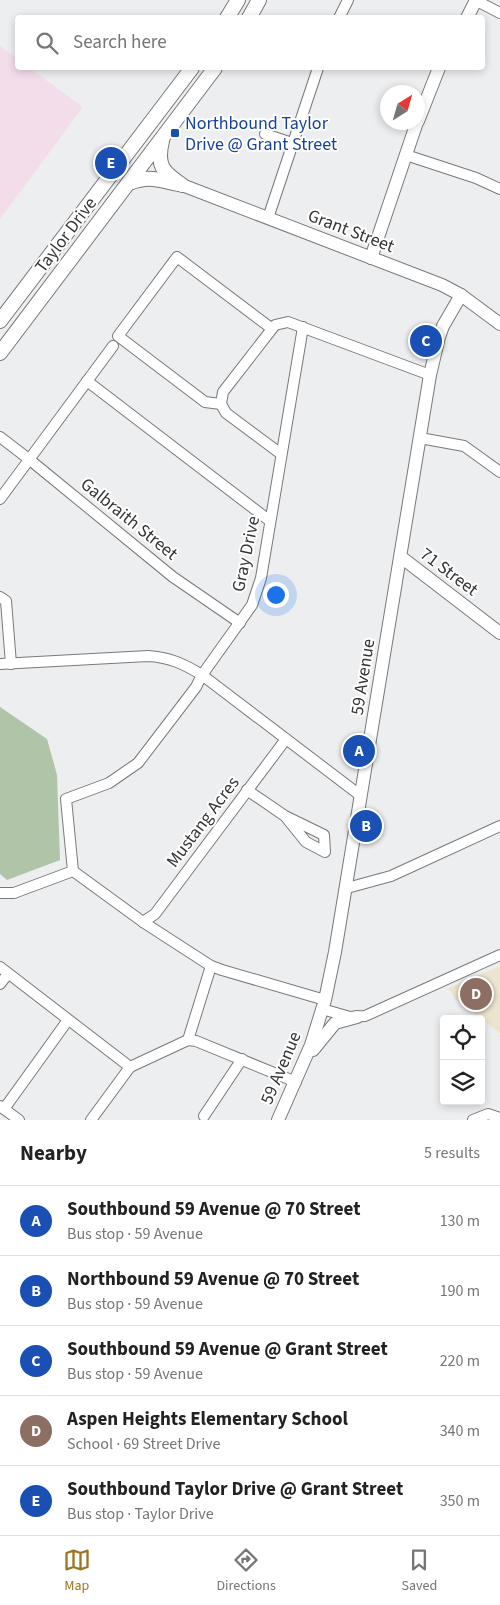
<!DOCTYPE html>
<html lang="en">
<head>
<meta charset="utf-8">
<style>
	:root { --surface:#fff; --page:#f2f2f2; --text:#222; --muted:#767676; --line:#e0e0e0; --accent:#9c7622 }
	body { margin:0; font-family:"Source Sans 3",sans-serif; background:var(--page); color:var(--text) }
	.controls { position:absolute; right:15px; bottom:15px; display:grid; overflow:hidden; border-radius:5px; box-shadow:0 2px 8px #0003 }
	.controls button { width:45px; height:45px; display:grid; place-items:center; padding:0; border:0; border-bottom:1px solid var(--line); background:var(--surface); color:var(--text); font:25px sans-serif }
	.compass { position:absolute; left:380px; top:85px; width:45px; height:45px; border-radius:50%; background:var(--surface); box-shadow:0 2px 8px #0003; rotate:37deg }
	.you { position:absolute; left:275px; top:594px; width:18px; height:18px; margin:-12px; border:4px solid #fff; border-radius:50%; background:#1a73e8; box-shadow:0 0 0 8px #1a73e833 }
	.badge { display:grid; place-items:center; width:32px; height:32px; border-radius:50%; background:var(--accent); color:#fff; font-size:16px; font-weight:700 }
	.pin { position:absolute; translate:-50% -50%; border:2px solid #fff; box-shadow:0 1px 5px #0006 }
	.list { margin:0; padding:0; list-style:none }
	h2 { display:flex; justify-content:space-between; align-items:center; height:65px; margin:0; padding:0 20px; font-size:21px }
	h2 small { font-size:16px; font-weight:400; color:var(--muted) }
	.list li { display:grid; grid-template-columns:32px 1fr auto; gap:15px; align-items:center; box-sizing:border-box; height:70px; padding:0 20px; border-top:1px solid var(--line) }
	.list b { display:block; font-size:19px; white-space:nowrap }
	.list p { margin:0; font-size:16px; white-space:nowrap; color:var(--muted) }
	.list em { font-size:16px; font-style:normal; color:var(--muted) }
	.icon { flex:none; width:28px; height:28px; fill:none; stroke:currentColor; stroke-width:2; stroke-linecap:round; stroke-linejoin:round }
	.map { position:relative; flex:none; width:500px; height:1120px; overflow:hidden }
	.search { position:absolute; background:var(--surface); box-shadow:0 2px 8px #0003; left:15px; right:15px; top:15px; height:55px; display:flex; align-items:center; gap:12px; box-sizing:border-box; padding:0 18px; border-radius:5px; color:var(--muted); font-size:19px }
	.sheet { height:415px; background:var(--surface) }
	nav { display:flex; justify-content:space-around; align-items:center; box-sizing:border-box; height:70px; border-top:1px solid var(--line); background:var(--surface); font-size:14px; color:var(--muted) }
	nav a { display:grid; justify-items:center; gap:2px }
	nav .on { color:var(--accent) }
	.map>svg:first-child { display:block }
</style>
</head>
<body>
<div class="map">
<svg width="500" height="1120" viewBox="0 0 500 1120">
	<rect width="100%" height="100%" fill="#edeef0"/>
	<path fill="#f3ddeb" d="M0 46 17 59 18 68H29L83 107 0 219Z"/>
	<path fill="#ece4ce" d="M500 966V1033L455 999 449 988Z"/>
	<path fill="#b0c4a8" d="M0 707 47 739 57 775 60 860 7 880 0 874Z"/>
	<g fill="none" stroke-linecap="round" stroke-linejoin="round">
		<defs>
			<g id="minor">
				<path d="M475 0 500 13"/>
				<path d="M339 18 348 0"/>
				<path d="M265 134 292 143"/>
				<path d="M406 155 476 178 500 189"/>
				<path d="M268 218 318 68"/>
				<path d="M303 327 261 578 252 605 202 675 196 687 138 763 109 783 66 799 73 871 143 922 211 966 222 970 325 1000"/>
				<path d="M87 381 270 521"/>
				<path d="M221 404 205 402 118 336 177 257 271 328"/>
				<path d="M0 437 30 460 173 577 240 623"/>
				<path d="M420 438 464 446 500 472"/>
				<path d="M281 454 226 413 221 404 223 392 275 325 288 322 430 375"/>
				<path d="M0 499 113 346"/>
				<path d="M0 597 6 601 11 664"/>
				<path d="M0 664 148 656C169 657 184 664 202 675L361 796"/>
				<path d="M247 790 285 816 324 835 325 852 306 842 285 816"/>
				<path d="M347 888 391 876 500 826"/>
				<path d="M0 893H14L73 871"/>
				<path d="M143 922 155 914 286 739"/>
				<path d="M0 967 130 1067"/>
				<path d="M0 984 8 974"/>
				<path d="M322 1009 350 1017 365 1016 500 955"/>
				<path d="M188 1040 211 966"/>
				<path d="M0 1106 19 1120"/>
				<path d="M4 1109 68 1020"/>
				<path d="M204 1116 242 1059"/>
				<path d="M91 1120 130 1067 188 1040 196 1041 296 1082"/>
				<path d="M473 1120 488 1114 500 1118"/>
			</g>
			<g id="tertiary">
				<path d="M467 18 476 0"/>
				<path d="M418 121 439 68"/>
				<path d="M182 185 442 285 461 295 500 324"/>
				<path d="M371 258 417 122"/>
				<path d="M401 557 500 633"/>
				<path d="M313 1050 335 1023 357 1017"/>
				<path d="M278 1120 311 1045 325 1000 335 952 430 375 439 337 443 326 461 295"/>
			</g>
			<g id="secondary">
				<path d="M227 18 238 0"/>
				<path d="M249 18 259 0"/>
				<path d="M162 141C156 166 163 172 182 185"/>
				<path d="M129 183C150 175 158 180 179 184"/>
				<path d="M0 321 192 68"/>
				<path d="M0 353 215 68"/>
			</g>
		</defs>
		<use href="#minor" stroke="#78797b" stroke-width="12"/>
		<use href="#tertiary" stroke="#78797b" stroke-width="14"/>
		<use href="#secondary" stroke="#78797b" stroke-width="16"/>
		<use href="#minor" stroke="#fff" stroke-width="10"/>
		<use href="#tertiary" stroke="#fff" stroke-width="12"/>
		<use href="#secondary" stroke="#fff" stroke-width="14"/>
	</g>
	<rect fill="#1a4fb4" stroke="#fff" stroke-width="2" x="170" y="128" width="10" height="10" rx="2.5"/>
	<g text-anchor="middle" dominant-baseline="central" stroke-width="4" stroke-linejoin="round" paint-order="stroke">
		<g font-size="18" fill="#164399" stroke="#fff" text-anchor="start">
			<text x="185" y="123">Northbound Taylor<tspan x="185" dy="21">Drive @ Grant Street</tspan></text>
		</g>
		<g font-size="18" fill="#353536" stroke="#fff">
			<text transform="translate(351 231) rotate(21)">Grant Street</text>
			<text transform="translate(66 235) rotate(-53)">Taylor Drive</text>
			<text transform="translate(129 519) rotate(39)">Galbraith Street</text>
			<text transform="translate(246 554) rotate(-78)">Gray Drive</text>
			<text transform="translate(449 572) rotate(37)">71 Street</text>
			<text transform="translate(363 677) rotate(-81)">59 Avenue</text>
			<text transform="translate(203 822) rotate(-53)">Mustang Acres</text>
			<text transform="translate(281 1068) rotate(-67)">59 Avenue</text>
		</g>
	</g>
</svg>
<div class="controls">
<button><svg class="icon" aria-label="locate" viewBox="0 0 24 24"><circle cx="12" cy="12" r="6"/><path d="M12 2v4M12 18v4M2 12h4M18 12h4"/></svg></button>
<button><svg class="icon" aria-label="layers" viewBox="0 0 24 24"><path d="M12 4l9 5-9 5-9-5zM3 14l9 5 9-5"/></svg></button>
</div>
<svg class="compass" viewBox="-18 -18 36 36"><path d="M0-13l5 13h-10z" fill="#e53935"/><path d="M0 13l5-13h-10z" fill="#767676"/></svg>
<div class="you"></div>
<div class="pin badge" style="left:359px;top:751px;background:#1a4fb4">A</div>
<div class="pin badge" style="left:366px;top:826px;background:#1a4fb4">B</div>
<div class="pin badge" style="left:426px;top:341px;background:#1a4fb4">C</div>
<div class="pin badge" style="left:476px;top:994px;background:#8d6e63">D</div>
<div class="pin badge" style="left:111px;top:163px;background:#1a4fb4">E</div>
<div class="search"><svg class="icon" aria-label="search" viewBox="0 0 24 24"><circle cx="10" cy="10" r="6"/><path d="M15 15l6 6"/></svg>Search here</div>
</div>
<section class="sheet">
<h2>Nearby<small>5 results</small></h2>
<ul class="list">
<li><span class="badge" style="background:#1a4fb4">A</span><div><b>Southbound 59 Avenue @ 70 Street</b><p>Bus stop · 59 Avenue</p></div><em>130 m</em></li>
<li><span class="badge" style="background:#1a4fb4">B</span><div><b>Northbound 59 Avenue @ 70 Street</b><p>Bus stop · 59 Avenue</p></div><em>190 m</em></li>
<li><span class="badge" style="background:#1a4fb4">C</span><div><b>Southbound 59 Avenue @ Grant Street</b><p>Bus stop · 59 Avenue</p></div><em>220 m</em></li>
<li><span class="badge" style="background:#8d6e63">D</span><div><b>Aspen Heights Elementary School</b><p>School · 69 Street Drive</p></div><em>340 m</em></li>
<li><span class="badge" style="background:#1a4fb4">E</span><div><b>Southbound Taylor Drive @ Grant Street</b><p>Bus stop · Taylor Drive</p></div><em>350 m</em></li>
</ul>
</section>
<nav>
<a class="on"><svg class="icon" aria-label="map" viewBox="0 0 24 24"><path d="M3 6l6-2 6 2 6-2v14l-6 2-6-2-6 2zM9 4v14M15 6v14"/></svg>Map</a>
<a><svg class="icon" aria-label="directions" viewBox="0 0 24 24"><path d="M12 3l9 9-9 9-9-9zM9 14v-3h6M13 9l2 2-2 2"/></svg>Directions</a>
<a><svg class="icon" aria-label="saved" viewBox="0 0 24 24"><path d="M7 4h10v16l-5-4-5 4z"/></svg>Saved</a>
</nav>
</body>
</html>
